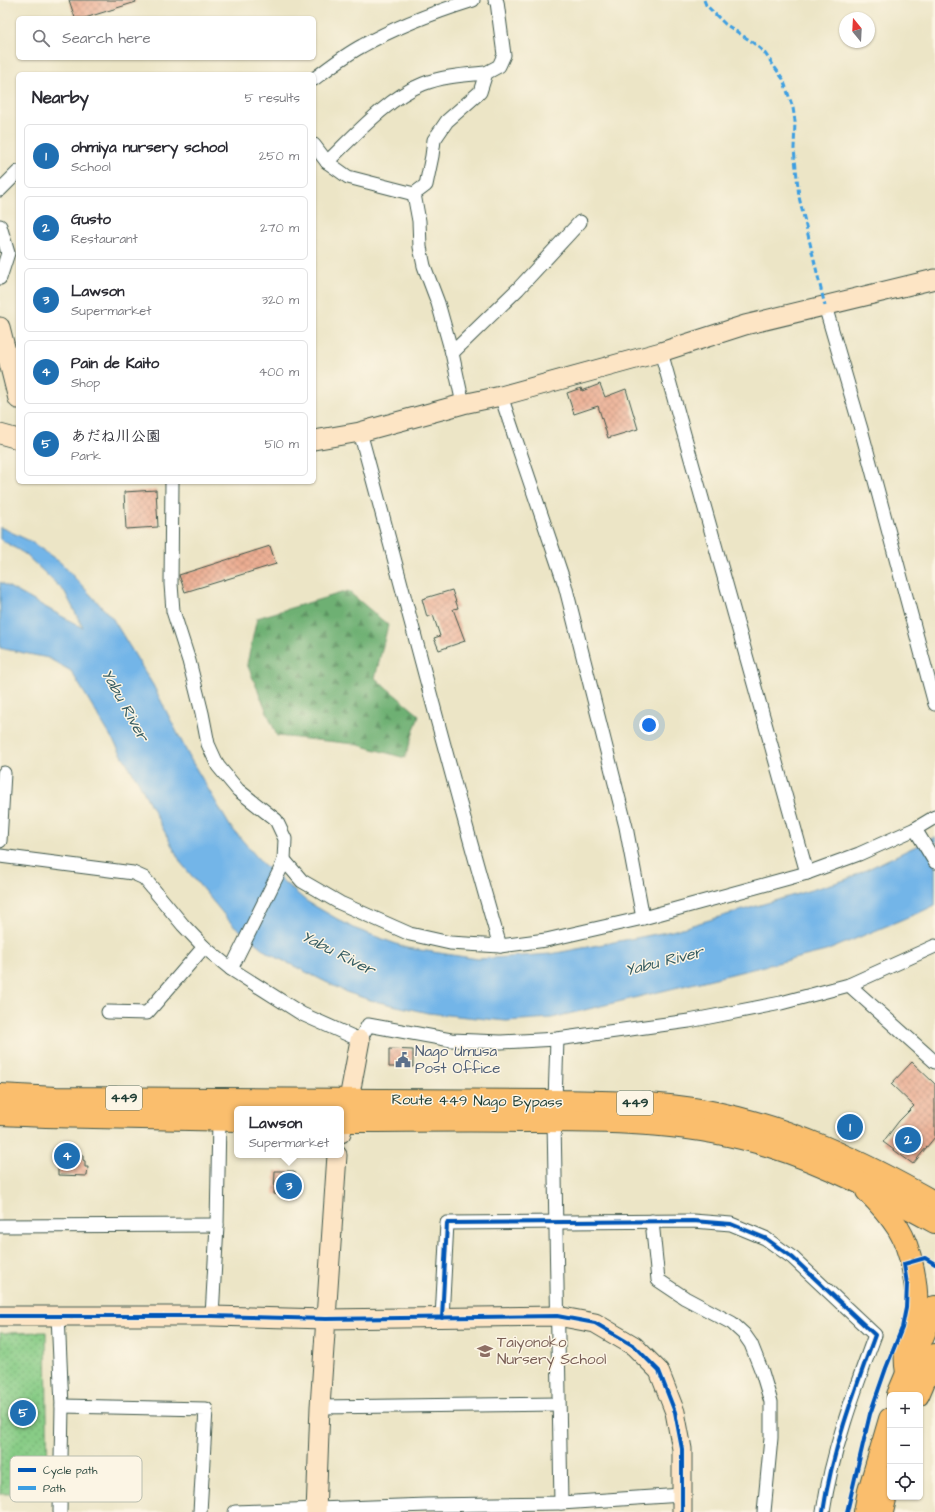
<!DOCTYPE html>
<html lang="en">
<head>
<meta charset="utf-8">
<style>
	:root { --surface:#fff; --page:#f7f7f7; --text:#2b2b33; --muted:#7c7c81; --line:#e1e1e2; --accent:#1f6fb2 }
	body { margin:0; font-family:"Architects Daughter","Klee One",sans-serif; background:var(--page); color:var(--text) }
	.controls { position:absolute; right:12px; bottom:12px; display:grid; overflow:hidden; border-radius:6px; box-shadow:0 1px 3px #0004 }
	.controls button { width:36px; height:36px; display:grid; place-items:center; padding:0; border:0; border-bottom:1px solid var(--line); background:var(--surface); color:var(--text); font:20px sans-serif }
	.compass { position:absolute; left:839px; top:12px; width:36px; height:36px; border-radius:50%; background:var(--surface); box-shadow:0 1px 3px #0004; rotate:342deg }
	.you { position:absolute; left:649px; top:725px; width:14px; height:14px; margin:-10px; border:3px solid #fff; border-radius:50%; background:#1a73e8; box-shadow:0 0 0 6px #1a73e833 }
	.badge { display:grid; place-items:center; width:26px; height:26px; border-radius:50%; background:var(--accent); color:#fff; font-size:13px; font-weight:700 }
	.pin { position:absolute; translate:-50% -50%; border:2px solid #fff; box-shadow:0 1px 4px #0006 }
	.popup { position:absolute; left:234px; top:1106px; width:110px; height:52px; box-sizing:border-box; display:grid; place-content:center; border-radius:6px; background:var(--surface); filter:drop-shadow(0 1px 3px #0005); font-size:13px; white-space:nowrap; color:var(--muted) }
	.popup b { font-size:15px; color:var(--text) }
	.popup::after { content:''; position:absolute; left:50%; top:100%; margin-left:-8px; border:8px solid transparent; border-top-color:var(--surface) }
	.list { margin:0; padding:0; list-style:none }
	h2 { display:flex; justify-content:space-between; align-items:center; height:52px; margin:0; padding:0 16px; font-size:17px }
	h2 small { font-size:13px; font-weight:400; color:var(--muted) }
	.list li { display:grid; grid-template-columns:26px 1fr auto; gap:12px; align-items:center; box-sizing:border-box; height:64px; margin:0 8px 8px; padding:0 8px; border:1px solid var(--line); border-radius:6px }
	.list b { display:block; font-size:15px; white-space:nowrap }
	.list p { margin:0; font-size:13px; white-space:nowrap; color:var(--muted) }
	.list em { font-size:13px; font-style:normal; color:var(--muted) }
	.icon { flex:none; width:22px; height:22px; fill:none; stroke:currentColor; stroke-width:2; stroke-linecap:round; stroke-linejoin:round }
	.map { position:relative; flex:none; width:935px; height:1512px; overflow:hidden }
	.search { position:absolute; background:var(--surface); box-shadow:0 1px 3px #0004; left:16px; top:16px; width:300px; height:44px; display:flex; align-items:center; gap:10px; box-sizing:border-box; padding:0 14px; border-radius:6px; color:var(--muted); font-size:15px }
	.panel { position:absolute; background:var(--surface); box-shadow:0 1px 3px #0004; left:16px; top:72px; width:300px; height:412px; border-radius:6px }
	.map>svg:first-child { display:block }
</style>
</head>
<body>
<div class="map">
<svg width="935" height="1512" viewBox="0 0 935 1512">
	<defs>
		<pattern id="forest-firs" width="22" height="20" patternUnits="userSpaceOnUse"><rect width="22" height="20" fill="#6eb073"/><path d="M5 1l3.5 6h-7zM16 11l3.5 6h-7z" fill="#5a905f"/></pattern>
		<pattern id="park-dots" width="8" height="8" patternUnits="userSpaceOnUse"><rect width="8" height="8" fill="#88cc86"/><path d="M2 2h.1M6 6h.1" fill="none" stroke="#6fa76e" stroke-width="1.8" stroke-linecap="round"/></pattern>
		<pattern id="building-cross-hatch" width="8" height="8" patternUnits="userSpaceOnUse"><rect width="8" height="8" fill="#ecad92"/><path d="M0 0l8 8M0 8l8-8" fill="none" stroke="#bf8e78"/></pattern>
	</defs>
	<rect width="100%" height="100%" fill="#fcf5e5"/>
	<filter id="ink" filterUnits="userSpaceOnUse"><feTurbulence type="fractalNoise" baseFrequency=".025" numOctaves="2"/><feDisplacementMap in="SourceGraphic" scale="8" xChannelSelector="R" yChannelSelector="G"/><feConvolveMatrix kernelMatrix="1 2 1 2 8 2 1 2 1" color-interpolation-filters="sRGB"/></filter>
	<filter id="wash" filterUnits="userSpaceOnUse"><feTurbulence type="fractalNoise" baseFrequency=".012" numOctaves="4" result="noise"/><feDisplacementMap in="SourceGraphic" scale="16" xChannelSelector="R" yChannelSelector="G"/><feGaussianBlur stdDeviation="0.9" result="paint"/><feColorMatrix in="noise" values="0 0 0 0 0 0 0 0 0 0 0 0 0 0 0 0 0 1.4 0 .05"/><feComposite in="paint" operator="in"/></filter>
	<g filter="url(#wash)">
		<rect width="100%" height="100%" fill="#ece5c6"/>
		<path fill="url(#forest-firs)" stroke="#467654" d="M348 591 388 625 375 678 419 715 405 758 355 744 277 736 247 664 257 618Z"/>
		<path fill="url(#park-dots)" stroke="#54845d" d="M46 1332 48 1493 0 1494V1333Z"/>
		<path fill="#73b5e8" stroke="#49798e" d="M0 527 30 541 61 563 113 619 153 685 191 760 230 826 262 863 306 901 353 928 407 948 478 959 551 954 672 931 845 880 935 837V905L925 910 826 951 552 1018 506 1021 428 1013 370 1000 346 992 268 953 231 923 181 863 139 783 71 671 48 658 0 648V582L83 628 65 592 25 554 0 539Z"/>
		<g id="blocks">
			<g fill="url(#building-cross-hatch)">
				<path d="M69 0H135L136 2 85 18H75Z"/>
				<path d="M600 384 605 397 626 389 638 429 608 438 598 406 574 414 567 393 581 388 582 391Z"/>
				<path d="M156 490 158 527 126 529 124 492Z"/>
				<path d="M270 546 276 564 185 592 179 575Z"/>
				<path d="M452 590 458 608 453 609 465 641 439 650 434 638 440 636 433 615 427 617 422 599Z"/>
				<path d="M389 1049 413 1050V1067H389Z"/>
				<path d="M912 1062 935 1084V1137L913 1164 883 1142 899 1121 914 1106 891 1084Z"/>
				<path d="M63 1154 83 1155V1160L85 1161V1167H88L87 1176 58 1175V1166H63Z"/>
				<path d="M275 1171H294L299 1179 298 1196 274 1194Z"/>
			</g>
		</g>
	</g>
	<g filter="url(#ink)">
		<use href="#blocks" fill-opacity="0" stroke="#3e564a" stroke-width="1"/>
		<g fill="none" stroke-linecap="round" stroke-linejoin="round">
			<defs>
				<g id="street">
					<path d="M314 79C330 67 345 55 362 46 397 26 435 12 473 0"/>
					<path d="M314 145 327 162 348 177 414 194"/>
					<path d="M327 162C354 136 389 97 423 84 443 76 465 75 486 73"/>
					<path d="M0 190 18 172"/>
					<path d="M414 194 426 185 432 156 434 140 447 121 480 92 486 73 499 66 504 55 497 2 495 0"/>
					<path d="M414 194 419 221 420 247 424 266 438 303 452 353 463 404"/>
					<path d="M0 226 8 253 0 278"/>
					<path d="M825 306 861 429 935 704"/>
					<path d="M661 352 807 873"/>
					<path d="M452 353 518 289 580 222"/>
					<path d="M501 396 565 585 626 827 643 918"/>
					<path d="M360 432C407 603 450 775 500 946"/>
					<path d="M172 482 171 584 173 611 189 661 202 713 208 744 218 766 238 790 276 820 285 839 284 860 281 868 231 969"/>
					<path d="M915 829 935 862"/>
					<path d="M0 841 4 773"/>
					<path d="M0 856 133 873 144 878 183 925 204 947 231 969 302 1014 360 1040 368 1025 451 1040 501 1042 557 1039 689 1021 781 1003 849 985 935 946"/>
					<path d="M284 860 302 881 340 903 410 934 450 943 500 946 546 940 643 918 807 873 859 854 915 829 935 817"/>
					<path d="M849 985 935 1062"/>
					<path d="M108 1012 147 1013 204 947"/>
					<path d="M555 1101 557 1039"/>
					<path d="M554 1121 561 1503"/>
					<path d="M652 1221 658 1280 685 1298 732 1323 744 1334 751 1344 762 1372 771 1402V1438L764 1512"/>
					<path d="M0 1226 217 1225"/>
					<path d="M58 1315 62 1406 60 1512"/>
					<path d="M212 1316 217 1225 219 1120"/>
					<path d="M442 1318 447 1223 693 1221 731 1224 765 1238 793 1258 875 1335C854 1392 832 1451 823 1512"/>
					<path d="M62 1406 206 1409 200 1512"/>
					<path d="M320 1407 558 1404"/>
					<path d="M235 1512 427 1505 561 1503 682 1495"/>
				</g>
				<g id="secondary">
					<path d="M0 327 18 399"/>
					<path d="M0 434 18 439"/>
					<path d="M314 440 360 432 463 404 501 396 661 352 745 325 935 279"/>
					<path d="M341 1133 349 1099 360 1040"/>
					<path d="M0 1316H212L326 1319 557 1316 595 1323 634 1346 659 1371 675 1412 682 1449V1512"/>
					<path d="M316 1512 320 1407 337 1155"/>
				</g>
				<g id="highway">
					<path d="M0 1095 56 1098 555 1101C605 1102 656 1102 706 1111 788 1126 863 1162 935 1203"/>
					<path d="M0 1114 46 1116 237 1120"/>
					<path d="M341 1121C407 1121 473 1120 538 1121 616 1121 695 1122 770 1146 828 1164 882 1193 935 1222"/>
					<path d="M867 1191C878 1202 889 1214 898 1228 911 1249 918 1286 916 1311 915 1325 908 1338 906 1352 905 1359 906 1367 907 1373"/>
					<path d="M898 1395 935 1307"/>
					<path d="M918 1395 935 1355"/>
					<path d="M865 1512 869 1491 890 1419"/>
					<path d="M882 1512 890 1478"/>
				</g>
			</defs>
			<use href="#street" stroke="#3e564a" stroke-width="15"/>
			<use href="#secondary" stroke="#3e564a" stroke-width="21"/>
			<use href="#highway" stroke="#3e564a" stroke-width="24"/>
			<use href="#street" stroke="#fff" stroke-width="13"/>
			<use href="#secondary" stroke="#fde5c5" stroke-width="19"/>
			<use href="#highway" stroke="#fabe6d" stroke-width="22"/>
			<path stroke="#3c9ee2" stroke-width="3" stroke-dasharray="6 3" stroke-linecap="butt" d="M704 0 706 5 725 24 751 41 764 52 783 79 793 108 795 121 794 149 799 197 825 306"/>
			<defs>
				<g id="cycleway">
					<path d="M0 1316H212L326 1319 557 1316 595 1323 634 1346 659 1371 675 1412 682 1449V1512"/>
					<path d="M442 1318 447 1223 693 1221 731 1224 765 1238 793 1258 875 1335C854 1392 832 1451 823 1512"/>
					<path d="M847 1512 870 1414 886 1368 902 1328 906 1308 907 1284 904 1264 925 1258 935 1264"/>
				</g>
			</defs>
			<use href="#cycleway" stroke="#fcf5e5" stroke-width="6"/>
			<use href="#cycleway" stroke="#0057b8" stroke-width="4"/>
		</g>
	</g>
	<defs>
		<symbol id="civic-bare" viewBox="-9 -9 18 18"><path d="M-.6-6.5H3V-4.5H.6V-3L4-1V1h2V6H-6V1h2V-1L-.6-3ZM-1.2 2.5V6h2.4V2.5Z" fill="#5c6f8a" stroke="#fcf5e5" stroke-width="2.5" paint-order="stroke"/></symbol>
		<symbol id="school-bare" viewBox="-9 -9 18 18"><path d="M0-5L7-2L0 1L-7-2ZM-4 1L0 2.5L4 1V4Q0 6-4 4Z" fill="#8d6e63" stroke="#fcf5e5" stroke-width="2.5" paint-order="stroke"/></symbol>
	</defs>
	<g fill-rule="evenodd">
		<use href="#civic-bare" x="392" y="1049" width="22" height="22"/>
		<use href="#school-bare" x="474" y="1340" width="22" height="22"/>
	</g>
	<g text-anchor="middle" dominant-baseline="central" stroke-width="3" stroke-linejoin="round" paint-order="stroke">
		<g fill="#fcf5e5" stroke="#617469" stroke-width="1">
			<rect x="106" y="1086" width="36" height="24" rx="3"/>
			<rect x="617" y="1091" width="36" height="24" rx="3"/>
		</g>
		<g font-size="14" font-weight="bold" fill="#1f3d34">
			<text x="124" y="1098">449</text>
			<text x="635" y="1103">449</text>
		</g>
		<g font-size="15" fill="#4e5e75" stroke="#fcf5e5" text-anchor="start">
			<text x="415" y="1051">Nago Umusa<tspan x="415" dy="17">Post Office</tspan></text>
		</g>
		<g font-size="15" fill="#1f3d34" stroke="#fcf5e5">
			<text transform="translate(477 1101) rotate(1)">Route 449 Nago Bypass</text>
		</g>
		<g font-size="15" fill="#785e54" stroke="#fcf5e5" text-anchor="start">
			<text x="497" y="1342">Taiyonoko<tspan x="497" dy="17">Nursery School</tspan></text>
		</g>
		<g font-size="16" font-style="italic" fill="#345b61" stroke="#fcf5e5">
			<text transform="translate(125 705) rotate(61)">Yabu River</text>
			<text transform="translate(338 953) rotate(27)">Yabu River</text>
			<text transform="translate(664 961) rotate(-14)">Yabu River</text>
		</g>
	</g>
	<rect x="10" y="1456" width="132" height="46" rx="6" fill="#fcf5e5" stroke="#babeb0" stroke-width="1"/>
	<rect x="18" y="1468" width="18" height="4" fill="#0057b8"/>
	<rect x="18" y="1486" width="18" height="4" fill="#3c9ee2"/>
	<g font-size="11" fill="#1f3d34">
		<text x="43" y="1474">Cycle path</text>
		<text x="43" y="1492">Path</text>
	</g>
</svg>
<div class="controls">
<button>+</button>
<button>−</button>
<button><svg class="icon" aria-label="locate" viewBox="0 0 24 24"><circle cx="12" cy="12" r="6"/><path d="M12 2v4M12 18v4M2 12h4M18 12h4"/></svg></button>
</div>
<svg class="compass" viewBox="-18 -18 36 36"><path d="M0-13l5 13h-10z" fill="#e53935"/><path d="M0 13l5-13h-10z" fill="#7c7c81"/></svg>
<div class="you"></div>
<div class="pin badge" style="left:850px;top:1127px">1</div>
<div class="pin badge" style="left:908px;top:1140px">2</div>
<div class="pin badge" style="left:289px;top:1186px">3</div>
<div class="popup"><b>Lawson</b>Supermarket</div>
<div class="pin badge" style="left:67px;top:1156px">4</div>
<div class="pin badge" style="left:23px;top:1413px">5</div>
<div class="search"><svg class="icon" aria-label="search" viewBox="0 0 24 24"><circle cx="10" cy="10" r="6"/><path d="M15 15l6 6"/></svg>Search here</div>
<section class="panel">
<h2>Nearby<small>5 results</small></h2>
<ul class="list">
<li><span class="badge">1</span><div><b>ohmiya nursery school</b><p>School</p></div><em>250 m</em></li>
<li><span class="badge">2</span><div><b>Gusto</b><p>Restaurant</p></div><em>270 m</em></li>
<li><span class="badge">3</span><div><b>Lawson</b><p>Supermarket</p></div><em>320 m</em></li>
<li><span class="badge">4</span><div><b>Pain de Kaito</b><p>Shop</p></div><em>400 m</em></li>
<li><span class="badge">5</span><div><b>あだね川公園</b><p>Park</p></div><em>510 m</em></li>
</ul>
</section>
</div>
</body>
</html>
